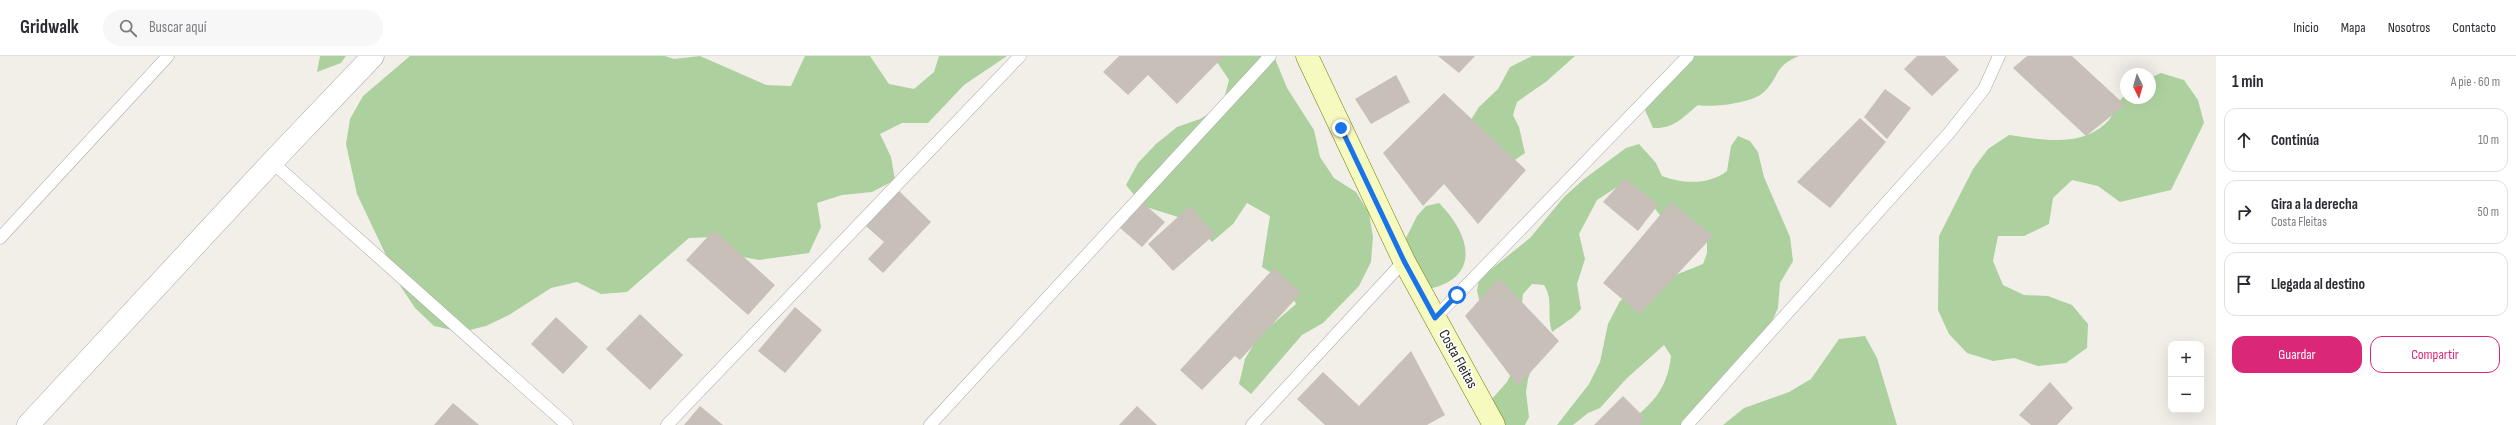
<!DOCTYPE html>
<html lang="es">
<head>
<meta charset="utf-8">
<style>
	:root { --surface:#fff; --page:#f7f7f7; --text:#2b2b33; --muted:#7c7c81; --line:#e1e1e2; --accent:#db2777 }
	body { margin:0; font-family:"Sofia Sans Condensed",sans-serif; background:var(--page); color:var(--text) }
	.controls { position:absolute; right:12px; bottom:12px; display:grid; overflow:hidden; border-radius:8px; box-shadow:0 4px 16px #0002 }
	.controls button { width:36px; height:36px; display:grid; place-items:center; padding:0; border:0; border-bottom:1px solid var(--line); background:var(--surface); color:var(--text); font:20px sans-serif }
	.compass { position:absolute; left:2120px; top:12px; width:36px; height:36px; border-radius:50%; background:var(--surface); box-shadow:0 4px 16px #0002; rotate:175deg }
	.stop { position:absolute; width:12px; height:12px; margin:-9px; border:3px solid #1a73e8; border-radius:50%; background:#fff }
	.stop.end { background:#1a73e8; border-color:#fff; box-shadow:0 1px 4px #0008 }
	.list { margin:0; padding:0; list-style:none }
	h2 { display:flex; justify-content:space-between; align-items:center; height:52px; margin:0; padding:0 16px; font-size:17px }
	h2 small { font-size:13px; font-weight:400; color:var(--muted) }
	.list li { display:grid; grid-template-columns:26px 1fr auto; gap:12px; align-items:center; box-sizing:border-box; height:64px; margin:0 8px 8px; padding:0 8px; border:1px solid var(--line); border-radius:12px }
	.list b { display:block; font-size:15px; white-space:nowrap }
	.list p { margin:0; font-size:13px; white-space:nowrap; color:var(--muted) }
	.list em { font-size:13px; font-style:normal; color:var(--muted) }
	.actions { display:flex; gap:8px; padding:12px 16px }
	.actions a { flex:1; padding:9px 0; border:1px solid var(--accent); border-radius:12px; text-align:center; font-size:14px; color:var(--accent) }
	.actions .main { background:var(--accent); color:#fff }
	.icon { flex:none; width:22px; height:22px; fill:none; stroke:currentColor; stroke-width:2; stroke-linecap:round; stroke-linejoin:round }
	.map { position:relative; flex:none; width:2216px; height:369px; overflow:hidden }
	header { display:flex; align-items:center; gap:24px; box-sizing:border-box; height:56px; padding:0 20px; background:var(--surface); border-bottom:1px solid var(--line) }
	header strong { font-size:19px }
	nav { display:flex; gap:22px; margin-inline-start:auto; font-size:14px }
	.search { width:280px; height:36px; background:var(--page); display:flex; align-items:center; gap:10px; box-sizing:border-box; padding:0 14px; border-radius:22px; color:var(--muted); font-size:15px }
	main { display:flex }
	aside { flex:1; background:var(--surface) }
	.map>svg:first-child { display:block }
</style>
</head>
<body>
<header>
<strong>Gridwalk</strong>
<div class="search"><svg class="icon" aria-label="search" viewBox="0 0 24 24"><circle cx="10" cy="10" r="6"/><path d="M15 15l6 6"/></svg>Buscar aquí</div>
<nav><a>Inicio</a><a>Mapa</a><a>Nosotros</a><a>Contacto</a></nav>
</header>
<main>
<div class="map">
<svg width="2216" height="369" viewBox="0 0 2216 369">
	<rect width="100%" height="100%" fill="#f2efe9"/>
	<g fill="#add19e">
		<path d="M320 0H346L341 7 317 16Z"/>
		<path d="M410 0H665L674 3 700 0 766 29 791 30 805 0H870L889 28 914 33 934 16 939 0H1007L964 29 928 67H902L880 78 891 101 895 124 872 136 842 139 817 147 821 171 809 197 759 204 732 199 713 181 689 182 627 236 601 238 577 226 551 232 509 259 486 270 461 276 434 270 415 252 401 231 357 138 346 88 350 63 363 40Z"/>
		<path d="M1213 0H1274L1287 32 1314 74 1320 101 1334 122 1356 136 1369 157 1373 181 1371 206 1359 230 1323 267 1302 279 1251 338 1239 328 1245 303 1258 281 1296 248 1284 225 1262 211 1270 160 1247 147 1233 168 1212 186 1194 166 1143 150 1126 129 1138 107 1156 88 1177 71 1200 63 1222 50 1229 24Z"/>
		<path d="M1532 0H1575L1547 25 1517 46 1513 59 1519 71 1525 97 1515 104 1465 73 1479 51 1498 33 1510 11Z"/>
		<path d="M1679 0H1799C1773 11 1781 19 1764 36 1753 47 1713 52 1698 49 1682 62 1674 73 1653 72L1645 54Z"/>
		<path d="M2161 17 2184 24 2198 44 2204 67 2171 134 2120 146 2098 130 2072 124 2053 142 2049 168 2024 180H1998L1993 205 2003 229 2024 239 2048 240 2072 249 2088 268 2087 292 2066 307 2038 310 2014 302 1993 305 1967 297 1949 278 1938 254 1939 180 1973 113 1988 93 2009 79C2041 83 2078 92 2105 68 2114 61 2116 46 2126 38V42H2150V22Z"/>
		<path d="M1738 80 1750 85 1758 96 1764 121 1790 181 1793 205 1780 227 1778 252 1767 277 1685 369H1625C1651 349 1667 335 1671 300L1664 289 1626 323 1600 352 1588 357 1573 369H1557L1589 328 1600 306 1608 268 1620 245 1630 237 1703 208 1707 197V184C1683 173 1661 170 1650 143L1617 131 1597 144 1579 178 1585 203 1577 228 1581 253 1572 262 1552 276C1546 257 1554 245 1544 229L1532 228 1523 238 1520 264 1536 299 1528 323 1526 336 1529 361 1525 369H1497L1490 345 1507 326 1513 314 1480 247 1477 235 1479 223 1530 182 1564 141 1584 123 1626 92 1639 88 1656 107 1662 120C1683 128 1709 129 1727 115L1731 90Z"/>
		<path d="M1439 147C1473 181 1481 225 1423 234L1400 194 1417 160 1426 150Z"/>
		<path d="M1865 280 1877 302 1897 369H1723L1744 352 1789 336 1811 323 1839 283Z"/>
	</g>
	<g fill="#c7bfb8">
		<path d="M1119 0H1224L1177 48 1148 19 1128 39 1103 16Z"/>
		<path d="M1438 0H1475L1459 17Z"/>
		<path d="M1917 0H1945L1959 14 1932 40 1904 13Z"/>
		<path d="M2027 0H2072L2125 49 2086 80 2013 12Z"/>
		<path d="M1396 19 1410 46 1371 68 1355 43Z"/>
		<path d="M1885 33 1911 52 1887 83 1864 61Z"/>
		<path d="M1444 37 1526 114 1478 168 1444 128 1423 150 1383 97Z"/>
		<path d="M1860 62 1886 86 1830 152 1797 126Z"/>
		<path d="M1625 122 1658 149 1638 175 1603 146Z"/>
		<path d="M899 135 931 166 883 217 868 203 884 186 866 170Z"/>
		<path d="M1671 146 1713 180 1640 258 1603 227Z"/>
		<path d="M1143 147 1165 166 1142 191 1120 172Z"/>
		<path d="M1190 150 1215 178 1173 215 1148 188Z"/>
		<path d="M714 174 775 229 748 259 686 204Z"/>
		<path d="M1274 212 1301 237 1240 304 1235 300 1202 334 1180 314Z"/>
		<path d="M1499 222 1559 285 1518 330 1465 260Z"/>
		<path d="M795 251 822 274 785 317 758 295Z"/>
		<path d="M640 258 683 299 650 334 606 293Z"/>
		<path d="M556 261 588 291 563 318 531 288Z"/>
		<path d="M1411 295 1445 359 1427 369H1325L1297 343 1323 316 1359 350Z"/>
		<path d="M2050 326 2073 352 2057 369H2031L2019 359Z"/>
		<path d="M1623 340 1645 362 1639 369H1594Z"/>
		<path d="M453 347 479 369H434Z"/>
		<path d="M700 350 723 369H684Z"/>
		<path d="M1137 350 1157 369H1119Z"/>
	</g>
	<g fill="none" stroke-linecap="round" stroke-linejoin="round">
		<defs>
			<g id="service">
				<path d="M272 106 567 369"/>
				<path d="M0 182 168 0"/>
				<path d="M1435 262 1688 0"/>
				<path d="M667 369 1020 0"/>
				<path d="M930 369 1270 0"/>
				<path d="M1252 369 1404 205"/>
				<path d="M1687 369 1949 77 1984 33 1999 0"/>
			</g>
			<path id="minor" d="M28 369 272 106 373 0"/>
			<path id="secondary" d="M1307 0 1404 205 1494 369"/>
		</defs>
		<use href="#service" stroke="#a9a9a9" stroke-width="13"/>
		<use href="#minor" stroke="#a9a9a9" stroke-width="23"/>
		<use href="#secondary" stroke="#707d05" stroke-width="23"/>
		<use href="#service" stroke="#fff" stroke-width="12"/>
		<use href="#minor" stroke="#fff" stroke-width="22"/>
		<use href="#secondary" stroke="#f7fabf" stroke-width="22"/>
	</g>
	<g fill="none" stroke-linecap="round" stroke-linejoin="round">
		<path stroke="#1a73e8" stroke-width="5" d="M1341 72 1404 205 1435 262 1457 239"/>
	</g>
	<g text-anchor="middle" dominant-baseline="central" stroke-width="3.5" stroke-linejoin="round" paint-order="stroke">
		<g font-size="15" fill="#222" stroke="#fff">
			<text transform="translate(1458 303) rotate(61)">Costa Fleitas</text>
		</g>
	</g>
</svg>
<div class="controls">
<button>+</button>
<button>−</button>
</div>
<svg class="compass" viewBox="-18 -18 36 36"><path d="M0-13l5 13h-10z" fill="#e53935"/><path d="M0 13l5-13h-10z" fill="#7c7c81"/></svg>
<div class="stop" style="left:1457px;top:239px"></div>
<div class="stop end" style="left:1341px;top:72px"></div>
</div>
<aside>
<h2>1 min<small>A pie · 60 m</small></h2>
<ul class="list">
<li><svg class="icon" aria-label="ahead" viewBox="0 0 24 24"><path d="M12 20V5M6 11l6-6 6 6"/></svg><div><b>Continúa</b></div><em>10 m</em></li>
<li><svg class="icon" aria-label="right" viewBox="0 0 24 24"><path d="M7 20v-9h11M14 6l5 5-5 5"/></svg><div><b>Gira a la derecha</b><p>Costa Fleitas</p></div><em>50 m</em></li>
<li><svg class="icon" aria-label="arrive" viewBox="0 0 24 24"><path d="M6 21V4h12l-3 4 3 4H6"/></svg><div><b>Llegada al destino</b></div></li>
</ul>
<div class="actions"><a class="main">Guardar</a><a>Compartir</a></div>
</aside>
</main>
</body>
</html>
